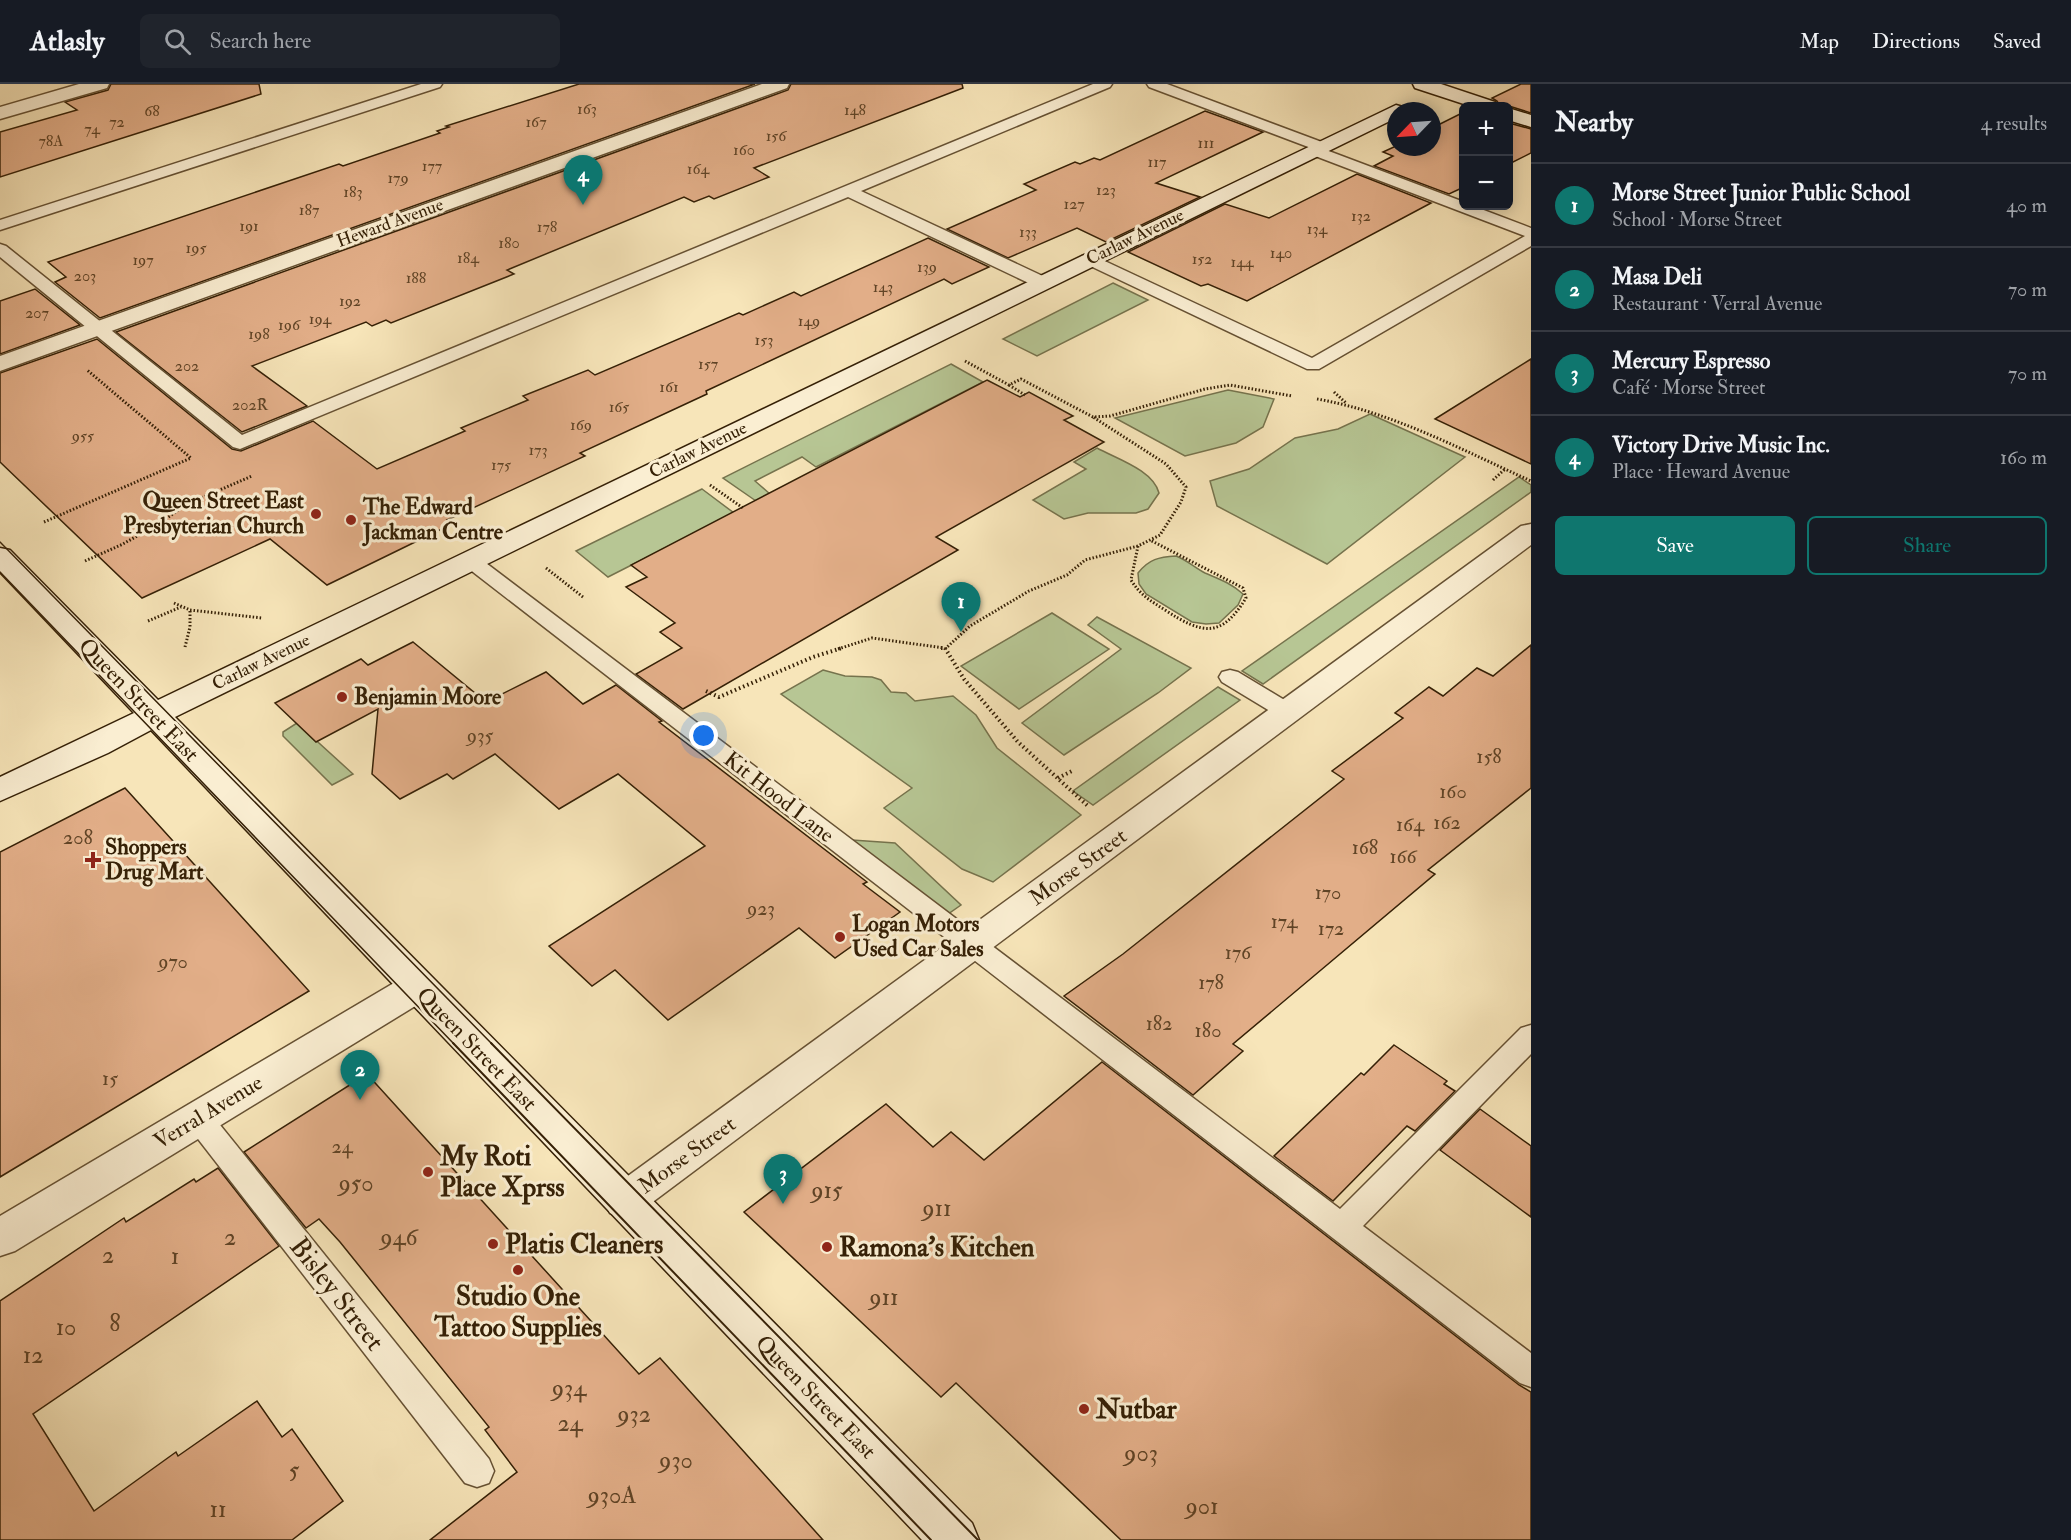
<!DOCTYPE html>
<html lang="en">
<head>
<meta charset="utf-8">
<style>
	:root { --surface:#171b24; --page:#20242c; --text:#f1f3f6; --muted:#9ea1a6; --line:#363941; --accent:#0f766e }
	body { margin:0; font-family:"IM FELL Double Pica",serif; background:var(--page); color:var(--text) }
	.controls { position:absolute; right:18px; top:18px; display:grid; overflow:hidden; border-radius:9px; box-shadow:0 3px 15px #0003 }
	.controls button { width:54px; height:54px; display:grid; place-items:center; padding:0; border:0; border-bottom:2px solid var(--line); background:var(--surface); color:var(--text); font:30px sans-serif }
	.compass { position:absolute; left:1387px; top:18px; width:54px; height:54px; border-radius:50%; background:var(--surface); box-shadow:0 3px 15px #0003; rotate:245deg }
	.you { position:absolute; left:704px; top:652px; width:21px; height:21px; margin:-15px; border:4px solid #fff; border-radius:50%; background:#1a73e8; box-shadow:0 0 0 9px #1a73e833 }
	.badge { display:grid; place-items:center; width:39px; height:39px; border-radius:50%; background:var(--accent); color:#fff; font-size:20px; font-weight:700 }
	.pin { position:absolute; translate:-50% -50px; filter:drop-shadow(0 2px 3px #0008) }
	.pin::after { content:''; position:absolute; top:32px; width:21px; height:18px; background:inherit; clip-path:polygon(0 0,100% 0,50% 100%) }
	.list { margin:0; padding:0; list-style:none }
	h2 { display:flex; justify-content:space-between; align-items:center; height:78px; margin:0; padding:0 24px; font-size:26px }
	h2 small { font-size:20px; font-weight:400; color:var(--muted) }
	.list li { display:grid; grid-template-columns:39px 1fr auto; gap:18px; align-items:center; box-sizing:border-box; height:84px; padding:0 24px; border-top:2px solid var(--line) }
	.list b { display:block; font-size:22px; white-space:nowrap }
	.list p { margin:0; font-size:20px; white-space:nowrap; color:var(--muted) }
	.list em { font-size:20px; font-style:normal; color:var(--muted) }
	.actions { display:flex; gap:12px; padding:18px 24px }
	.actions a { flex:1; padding:14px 0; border:2px solid var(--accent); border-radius:9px; text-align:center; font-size:21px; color:var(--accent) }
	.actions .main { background:var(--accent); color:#fff }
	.icon { flex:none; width:33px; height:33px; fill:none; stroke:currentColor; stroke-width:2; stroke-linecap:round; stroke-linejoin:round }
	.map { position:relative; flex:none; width:1531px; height:1456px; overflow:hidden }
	header { display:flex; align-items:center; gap:36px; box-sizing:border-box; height:84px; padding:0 30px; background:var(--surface); border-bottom:2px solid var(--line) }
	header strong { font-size:28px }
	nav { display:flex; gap:33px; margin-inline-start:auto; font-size:21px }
	.search { width:420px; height:54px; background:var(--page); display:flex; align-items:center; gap:15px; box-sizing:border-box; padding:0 21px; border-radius:9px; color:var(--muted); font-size:22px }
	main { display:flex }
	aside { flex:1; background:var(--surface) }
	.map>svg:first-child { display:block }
</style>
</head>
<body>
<header>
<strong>Atlasly</strong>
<div class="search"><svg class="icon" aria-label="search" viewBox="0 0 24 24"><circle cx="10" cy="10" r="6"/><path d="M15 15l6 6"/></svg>Search here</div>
<nav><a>Map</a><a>Directions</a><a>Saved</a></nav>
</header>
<main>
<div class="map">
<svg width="1531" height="1456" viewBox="0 0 1531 1456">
	<rect width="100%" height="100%" fill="#f7e5b9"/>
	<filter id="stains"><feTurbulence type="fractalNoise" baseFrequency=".00333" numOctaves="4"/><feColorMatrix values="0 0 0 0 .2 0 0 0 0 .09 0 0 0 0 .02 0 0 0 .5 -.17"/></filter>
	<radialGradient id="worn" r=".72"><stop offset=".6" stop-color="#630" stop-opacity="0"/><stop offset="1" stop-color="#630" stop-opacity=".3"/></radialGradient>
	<g fill="#b7c694" stroke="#76734d" stroke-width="1.5">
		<path d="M1113 199 1148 216 1037 272 1003 255Z"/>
		<path d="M951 280 983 298 822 380 816 383 802 373 755 397 770 410 756 417 723 394Z"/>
		<path d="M1228 306 1274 315 1263 343 1236 359 1185 372 1115 334Z"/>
		<path d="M1370 330 1465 373 1327 480 1217 422 1210 397 1249 385 1295 354 1338 345Z"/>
		<path d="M1097 364C1117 375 1153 386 1159 409L1148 425 1136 429H1088L1064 435 1033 416 1086 385 1074 378Z"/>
		<path d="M1519 393 1531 401V408L1263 600 1242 587Z"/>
		<path d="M702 405 734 429 608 493 576 467Z"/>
		<path d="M1176 472C1187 476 1195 484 1205 489 1219 495 1231 499 1243 510L1238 521 1219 539 1206 540 1192 538 1146 510 1139 500 1138 489C1149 475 1159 473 1176 472Z"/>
		<path d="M1052 529 1109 565 1019 625 961 582Z"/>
		<path d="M1097 533 1191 584 1158 609 1064 671 1022 639 1121 565 1088 541Z"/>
		<path d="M823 586 845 592 872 593 881 596 891 608 906 609 915 617 953 612 976 631 997 664 1081 731 993 798 962 785 884 724 912 704 781 610Z"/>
		<path d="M1218 603 1240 616 1093 721 1073 707Z"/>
		<path d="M297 639 353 690 332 701 283 652V648Z"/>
		<path d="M852 756 895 759 961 821 948 830Z"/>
	</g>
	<g fill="#e2ae88" stroke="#352006" stroke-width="1.5">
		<path d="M111 0H259L261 10 0 93V48L77 26 65 18 108 6Z"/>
		<path d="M579 0H755L100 234 55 198 66 193 48 178 339 80 343 82 440 49 437 47 449 43 446 42Z"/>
		<path d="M791 0H962L963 4 754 84 769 93 714 115 709 112 694 118 684 113 507 186 514 190 391 239 386 236 372 242 366 238 252 282 307 322 242 348 116 248 788 6Z"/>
		<path d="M1521 0H1531V29L1509 22H1500L1497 17 1492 14Z"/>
		<path d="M1205 27 1263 48 1156 99 1200 113 1106 158 1077 144 1008 174 947 145 1036 106 1024 100 1075 78 1080 80 1094 74 1100 76Z"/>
		<path d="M1464 28V103L1449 110 1374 82 1393 72 1383 68 1396 62 1432 63V44Z"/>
		<path d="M1509 39 1531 45V69L1509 80Z"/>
		<path d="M1357 90 1431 119 1247 217 1208 200 1201 202 1128 168 1225 120 1269 134Z"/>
		<path d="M928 154 989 183 952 200 944 195 706 307 707 310 580 369 585 372 447 436 452 440 327 501 270 455 142 514 0 378V289L97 255 232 365 241 367 313 337 377 385 465 347 461 344 528 316 523 312 588 286 595 291 739 229 743 231 794 208 801 212Z"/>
		<path d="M35 205 80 241 0 270V217Z"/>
		<path d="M1531 275V380L1435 335Z"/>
		<path d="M987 296 1020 313 1029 308 1073 332 1064 336 1104 358 936 453 958 466 683 625 636 590 682 564 660 548 675 539 626 503 647 493 631 481Z"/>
		<path d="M413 558 486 618 546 588 583 620 616 601 662 637 659 638 867 798 863 800 900 828 835 874 799 844 668 936 615 886 592 902 549 862 705 762 618 690 559 725 495 670 453 695 447 690 400 715 372 690 378 625 316 658 275 619 361 575 368 581Z"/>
		<path d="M1531 561V704L1428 786 1435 790 1233 960 1243 967 1193 1011 1064 912 1123 870 1344 695 1332 687 1403 634 1395 629 1429 603 1443 612 1477 584 1493 592Z"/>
		<path d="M125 704 309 907 0 1093V768Z"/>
		<path d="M1394 961 1447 997 1444 1000 1455 1007 1415 1047 1407 1042 1333 1117 1274 1072 1361 989 1364 991Z"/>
		<path d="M1102 978 1519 1301 1531 1308V1456H1121L956 1299 941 1313 744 1128 886 1020 933 1063 951 1048 984 1076Z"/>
		<path d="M367 990 639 1290 660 1274 823 1456H430L517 1388 485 1346 489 1343 340 1158 319 1135 306 1144 244 1068Z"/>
		<path d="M1480 1025 1531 1062V1133L1440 1066Z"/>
		<path d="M218 1084 279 1162 33 1330 94 1427 176 1368 178 1372 257 1317 282 1353 292 1345 343 1417 292 1456H0V1217L124 1134 126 1138 194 1095 196 1098Z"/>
	</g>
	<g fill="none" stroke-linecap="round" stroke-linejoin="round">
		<defs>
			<g id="service">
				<path d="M421 0H442L440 3 0 146V136Z"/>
				<path d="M1093 0H1112L1110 3 861 107 1049 195 1051 199 1049 203H1037L848 113 240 365 233 363 0 173V160L6 162 242 351Z"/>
				<path d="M1147 0H1167L1327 60 1329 63 1326 66 1464 118V122H1473L1531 144V162L1319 285H1307L1082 178 1080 175 1082 172H1094L1312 274 1525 152 1310 70 1308 67 1311 64 1149 3Z"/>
				<path d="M471 471 478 473 1340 1125 1521 944 1531 941V970L1363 1142 1531 1269V1303L1520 1299 464 481 461 477 464 473Z"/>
				<path d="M1230 586 1238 588 1296 623 1299 628 1296 633 1288 636 1280 633 1222 598 1219 593 1222 588Z"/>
				<path d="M198 1022 208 1026 489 1375 494 1387 489 1399 477 1403 465 1399 188 1042 184 1034 188 1026Z"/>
			</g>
			<g id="minor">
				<path d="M79 0H109L107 4 0 35V23Z"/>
				<path d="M762 0H789L787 4 0 287V272Z"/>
				<path d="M1531 440V461L638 1129 624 1135 610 1129 604 1117 610 1105 1521 442Z"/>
				<path d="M417 889 430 893 435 903 430 913 15 1167 0 1172V1132L404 893Z"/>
			</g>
			<g id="secondary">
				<path d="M1413 0H1441L1495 18 1498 22H1470L1415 4Z"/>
				<path d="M1396 21 1403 23 1406 27H1396V34L175 633 972 1439 979 1456H922L151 646 108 669 0 717V693L134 629 0 488V464L10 466 158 616Z"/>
				<path d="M1508 24 1531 31V43L1508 36Z"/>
			</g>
		</defs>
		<use href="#service" stroke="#665133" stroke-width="3"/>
		<use href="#minor" stroke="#665133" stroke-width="3"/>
		<use href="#secondary" stroke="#352006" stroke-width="3"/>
		<g stroke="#352006" stroke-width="3" stroke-dasharray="1.5 2" stroke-linecap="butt">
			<path d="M965 277 1009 301 1021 295 1093 333 1110 332 1205 305 1230 301 1292 312"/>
			<path d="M1009 301 1025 311"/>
			<path d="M1334 308 1346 319"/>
			<path d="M1317 315C1392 328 1462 366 1531 397"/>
			<path d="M1493 396 1505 385"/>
			<path d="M710 401 743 424"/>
			<path d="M44 438 191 374 87 286"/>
			<path d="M1138 462 1131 496C1140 511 1151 517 1165 526 1202 550 1221 555 1246 514L1243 504 1150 456"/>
			<path d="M85 477 123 460 163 437 185 421 252 392"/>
			<path d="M546 484 583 513"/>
			<path d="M174 519 190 526 262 534"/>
			<path d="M148 537 181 523"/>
			<path d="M185 563 190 543V526"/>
			<path d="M838 565 872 554 944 564"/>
			<path d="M945 565 970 542 1029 507 1067 491 1085 476 1138 462 1160 451 1181 418 1186 403 1166 380 1093 333"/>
		</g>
		<g stroke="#352006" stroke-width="4" stroke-dasharray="1.5 3" stroke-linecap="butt">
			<path d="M941 564H944"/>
			<path d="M945 564 964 595 1018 658 1089 723"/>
			<path d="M706 607 719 613 813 573 842 564"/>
			<path d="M1058 694 1074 686"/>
		</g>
		<use href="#service" fill="#faeed2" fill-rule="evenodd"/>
		<use href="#minor" fill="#faeed2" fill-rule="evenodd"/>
		<use href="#secondary" fill="#faeed2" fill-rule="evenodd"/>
		<g stroke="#352006" stroke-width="1.5">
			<path d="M0 458 492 960"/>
			<path d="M0 488 454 960"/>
		</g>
		<g stroke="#352006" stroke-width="2">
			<path d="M453 959 931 1456"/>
			<path d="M491 959 978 1456"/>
		</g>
	</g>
	<g fill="#8f2418" stroke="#faeed2" stroke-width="2">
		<circle cx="316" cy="430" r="6"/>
		<circle cx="351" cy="436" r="6"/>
		<circle cx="342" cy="613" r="6"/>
		<path d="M90 767h6v6h6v6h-6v6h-6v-6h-6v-6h6z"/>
		<circle cx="840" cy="853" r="6"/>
		<circle cx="428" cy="1088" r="6"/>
		<circle cx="493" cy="1160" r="6"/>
		<circle cx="827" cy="1163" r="6"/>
		<circle cx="518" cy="1186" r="6"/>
		<circle cx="1084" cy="1325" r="6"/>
	</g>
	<g text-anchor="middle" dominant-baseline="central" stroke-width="6" stroke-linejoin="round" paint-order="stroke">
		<g font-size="16" fill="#604426">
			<text x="587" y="25">163</text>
			<text x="855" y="26">148</text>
			<text x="152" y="27">68</text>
			<text x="117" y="38">72</text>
			<text x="536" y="38">167</text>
			<text x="92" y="45">74</text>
			<text x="776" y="52">156</text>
			<text x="51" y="57">78A</text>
			<text x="1206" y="59">111</text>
			<text x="744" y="66">160</text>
			<text x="1157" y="78">117</text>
			<text x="432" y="82">177</text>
			<text x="698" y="85">164</text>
			<text x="398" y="94">179</text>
			<text x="1106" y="106">123</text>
			<text x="353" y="108">183</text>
			<text x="1074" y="120">127</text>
			<text x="309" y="126">187</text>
			<text x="1361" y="132">132</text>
			<text x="249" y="142">191</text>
			<text x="547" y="143">178</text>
			<text x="1317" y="145">134</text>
			<text x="1028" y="148">133</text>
			<text x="509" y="159">180</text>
			<text x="196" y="164">195</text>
			<text x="1281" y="169">140</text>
			<text x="468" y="174">184</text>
			<text x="1202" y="175">152</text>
			<text x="143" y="176">197</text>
			<text x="1242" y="178">144</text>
			<text x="927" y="183">139</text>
			<text x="85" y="192">203</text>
			<text x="416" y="194">188</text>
			<text x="883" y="203">143</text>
			<text x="350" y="217">192</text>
			<text x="37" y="229">207</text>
			<text x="320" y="235">194</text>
			<text x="809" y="237">149</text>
			<text x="289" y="241">196</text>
			<text x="259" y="250">198</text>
			<text x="764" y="256">153</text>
			<text x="708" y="280">157</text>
			<text x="187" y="282">202</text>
			<text x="669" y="303">161</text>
			<text x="250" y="321">202R</text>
			<text x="619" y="323">165</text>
			<text x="581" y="341">169</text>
			<text x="83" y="352">955</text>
			<text x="538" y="366">173</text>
			<text x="501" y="381">175</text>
		</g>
		<g font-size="18" fill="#352006" stroke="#faeed2">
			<text transform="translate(390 139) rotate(-20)">Heward Avenue</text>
			<text transform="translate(1135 153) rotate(-26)">Carlaw Avenue</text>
			<text transform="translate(698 366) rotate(-26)">Carlaw Avenue</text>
			<text transform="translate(261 578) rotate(-26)">Carlaw Avenue</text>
		</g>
		<g font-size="20" fill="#604426">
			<text x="480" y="651">935</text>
			<text x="1489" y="672">158</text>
			<text x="1453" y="707">160</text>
			<text x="1447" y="738">162</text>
			<text x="1410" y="740">164</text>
			<text x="78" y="753">208</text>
			<text x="1365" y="763">168</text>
			<text x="1403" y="772">166</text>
			<text x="1328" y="808">170</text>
			<text x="761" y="824">923</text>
			<text x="1284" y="837">174</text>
			<text x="1331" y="844">172</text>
			<text x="1238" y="868">176</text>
			<text x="173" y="877">970</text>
			<text x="1211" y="898">178</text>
			<text x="1159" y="939">182</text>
			<text x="1208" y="946">180</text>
			<text x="110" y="994">15</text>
			<text x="342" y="1062">24</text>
		</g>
		<g font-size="22" font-weight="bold" fill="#352006" stroke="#faeed2" text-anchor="start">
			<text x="304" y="417" text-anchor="end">Queen Street East<tspan x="304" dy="25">Presbyterian Church</tspan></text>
			<text x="363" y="423">The Edward<tspan x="363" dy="25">Jackman Centre</tspan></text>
			<text x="354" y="613">Benjamin Moore</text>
			<text x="105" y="763">Shoppers<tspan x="105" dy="25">Drug Mart</tspan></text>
			<text x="852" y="840">Logan Motors<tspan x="852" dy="25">Used Car Sales</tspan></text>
		</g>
		<g font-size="22" fill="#352006" stroke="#faeed2">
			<text transform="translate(139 616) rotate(46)">Queen Street East</text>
			<text transform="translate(779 713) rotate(38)">Kit Hood Lane</text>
			<text transform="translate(1078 783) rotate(-36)">Morse Street</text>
			<text transform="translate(477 965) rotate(46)">Queen Street East</text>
			<text transform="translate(208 1028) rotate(-31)">Verral Avenue</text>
			<text transform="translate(687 1071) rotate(-36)">Morse Street</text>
			<text transform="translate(816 1313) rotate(46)">Queen Street East</text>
		</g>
		<g font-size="24" fill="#604426">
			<text x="356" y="1099">950</text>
			<text x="827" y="1106">915</text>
			<text x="937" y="1124">911</text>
			<text x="230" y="1153">2</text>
			<text x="399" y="1153">946</text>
			<text x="108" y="1171">2</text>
			<text x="175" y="1172">1</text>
			<text x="884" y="1213">911</text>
			<text x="115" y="1239">8</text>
			<text x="66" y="1243">10</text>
			<text x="33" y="1271">12</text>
			<text x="569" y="1304">934</text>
			<text x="634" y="1330">932</text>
			<text x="570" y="1339">24</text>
			<text x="1141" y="1369">903</text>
			<text x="676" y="1376">930</text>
			<text x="294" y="1386">5</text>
			<text x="612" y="1411">930A</text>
			<text x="1202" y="1422">901</text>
			<text x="218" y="1425">11</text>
		</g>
		<g font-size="27" font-weight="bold" fill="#352006" stroke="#faeed2" text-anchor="start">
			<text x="440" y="1072">My Roti<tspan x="440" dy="31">Place Xprss</tspan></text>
			<text x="505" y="1160">Platis Cleaners</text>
			<text x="839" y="1163">Ramona's Kitchen</text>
			<text x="518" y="1212" text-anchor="middle">Studio One<tspan x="518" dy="31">Tattoo Supplies</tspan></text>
			<text x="1096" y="1325">Nutbar</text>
		</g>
		<g font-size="27" fill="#352006" stroke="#faeed2">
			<text transform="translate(337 1210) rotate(52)">Bisley Street</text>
		</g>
	</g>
	<rect width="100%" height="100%" filter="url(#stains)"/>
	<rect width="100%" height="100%" fill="url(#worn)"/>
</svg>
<div class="controls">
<button>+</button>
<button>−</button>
</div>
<svg class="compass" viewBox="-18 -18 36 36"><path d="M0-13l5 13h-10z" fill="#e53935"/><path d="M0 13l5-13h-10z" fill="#9ea1a6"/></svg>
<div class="you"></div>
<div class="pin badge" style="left:961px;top:548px">1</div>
<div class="pin badge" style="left:360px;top:1016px">2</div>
<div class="pin badge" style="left:783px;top:1120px">3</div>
<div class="pin badge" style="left:583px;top:121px">4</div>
</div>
<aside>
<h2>Nearby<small>4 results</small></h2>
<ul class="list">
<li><span class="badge">1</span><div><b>Morse Street Junior Public School</b><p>School · Morse Street</p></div><em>40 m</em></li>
<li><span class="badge">2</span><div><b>Masa Deli</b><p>Restaurant · Verral Avenue</p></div><em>70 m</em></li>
<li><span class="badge">3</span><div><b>Mercury Espresso</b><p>Café · Morse Street</p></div><em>70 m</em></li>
<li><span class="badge">4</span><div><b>Victory Drive Music Inc.</b><p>Place · Heward Avenue</p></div><em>160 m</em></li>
</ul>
<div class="actions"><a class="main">Save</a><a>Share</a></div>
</aside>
</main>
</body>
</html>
